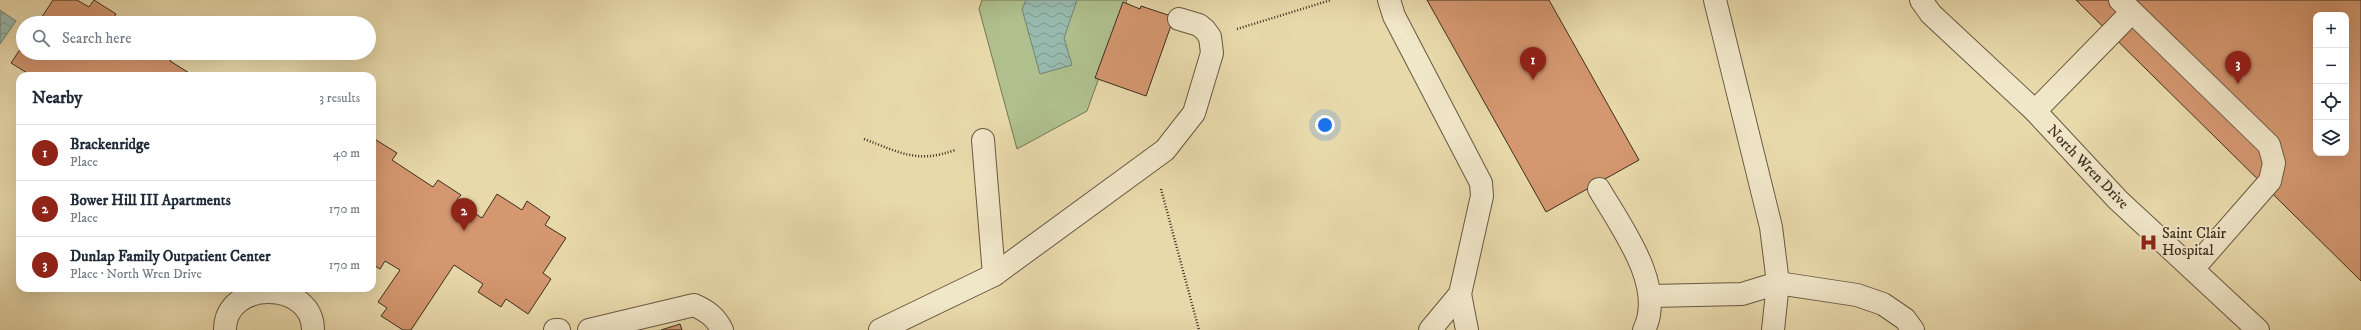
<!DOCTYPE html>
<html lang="en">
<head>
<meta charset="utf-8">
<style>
	:root { --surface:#fff; --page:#f6f6f7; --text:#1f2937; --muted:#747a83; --line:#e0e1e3; --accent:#8f2418 }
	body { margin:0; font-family:"IM FELL DW Pica",serif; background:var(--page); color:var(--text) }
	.controls { position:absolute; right:12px; top:12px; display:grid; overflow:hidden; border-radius:8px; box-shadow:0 4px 16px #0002 }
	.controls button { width:36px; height:36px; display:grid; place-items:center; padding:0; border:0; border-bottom:1px solid var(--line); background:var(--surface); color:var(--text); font:20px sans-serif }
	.you { position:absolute; left:1325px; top:125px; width:14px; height:14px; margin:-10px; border:3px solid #fff; border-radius:50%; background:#1a73e8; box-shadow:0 0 0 6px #1a73e833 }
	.badge { display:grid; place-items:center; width:26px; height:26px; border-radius:50%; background:var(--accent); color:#fff; font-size:13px; font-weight:700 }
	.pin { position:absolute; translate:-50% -33px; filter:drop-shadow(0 1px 2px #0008) }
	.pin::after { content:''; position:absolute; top:21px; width:14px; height:12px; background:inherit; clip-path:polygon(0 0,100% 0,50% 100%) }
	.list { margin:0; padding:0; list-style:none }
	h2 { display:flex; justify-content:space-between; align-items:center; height:52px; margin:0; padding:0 16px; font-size:17px }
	h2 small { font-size:13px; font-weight:400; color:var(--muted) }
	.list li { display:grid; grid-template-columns:26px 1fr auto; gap:12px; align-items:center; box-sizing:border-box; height:56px; padding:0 16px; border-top:1px solid var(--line) }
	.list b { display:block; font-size:15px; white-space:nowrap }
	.list p { margin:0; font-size:13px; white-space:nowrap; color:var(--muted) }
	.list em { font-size:13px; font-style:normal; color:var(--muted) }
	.icon { flex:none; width:22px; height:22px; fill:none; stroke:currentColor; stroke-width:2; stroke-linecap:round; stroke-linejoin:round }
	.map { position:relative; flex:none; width:2361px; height:330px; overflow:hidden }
	.search { position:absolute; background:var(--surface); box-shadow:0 4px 16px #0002; left:16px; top:16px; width:360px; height:44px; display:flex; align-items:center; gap:10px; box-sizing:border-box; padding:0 14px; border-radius:22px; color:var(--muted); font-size:15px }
	.panel { position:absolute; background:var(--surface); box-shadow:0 4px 16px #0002; left:16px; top:72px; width:360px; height:220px; border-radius:12px }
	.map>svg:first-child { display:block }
</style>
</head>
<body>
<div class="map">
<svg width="2361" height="330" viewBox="0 0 2361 330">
	<defs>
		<pattern id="water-waves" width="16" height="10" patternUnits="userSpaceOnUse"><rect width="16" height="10" fill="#98baae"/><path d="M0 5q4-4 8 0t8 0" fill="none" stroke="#7d988d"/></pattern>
	</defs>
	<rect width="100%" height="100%" fill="#e8d9ab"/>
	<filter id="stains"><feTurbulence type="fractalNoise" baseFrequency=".005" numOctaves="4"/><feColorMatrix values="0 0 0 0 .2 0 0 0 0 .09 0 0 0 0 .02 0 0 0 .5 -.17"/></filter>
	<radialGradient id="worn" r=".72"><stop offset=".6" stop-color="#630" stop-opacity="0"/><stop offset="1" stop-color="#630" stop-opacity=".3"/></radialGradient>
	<path fill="#afc08e" stroke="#767756" d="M982 0H1127L1087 111 1017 149 979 9Z"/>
	<g fill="url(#water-waves)" stroke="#748274">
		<path d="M1026 0H1077L1064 38 1072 65 1040 74 1022 9Z"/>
		<path d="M0 10 16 21 0 44Z"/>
	</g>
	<g fill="#d49770" stroke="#3d2e1e" fill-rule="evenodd">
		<path d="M53 0H77L89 7 94 0 116 14 111 22 112 23H38Z"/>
		<path d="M1427 0H1549L1639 160 1546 212Z"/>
		<path d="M2076 0H2361V281ZM2316 15H2346V153H2316Z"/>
		<path d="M1123 2 1140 9 1141 6 1174 17 1146 96 1095 78Z"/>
		<path d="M23 45V53H174L170 61 194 76H32L11 63Z"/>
		<path d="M373 138 397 153 392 160 433 187 438 180 461 195 456 201 482 218 497 194 522 210 527 201 550 217 545 225 566 238 543 273 551 279 528 314 506 299 501 307 478 292 483 284 454 265 411 330H403L381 316 387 308 378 302 400 270 385 261 380 269 372 264Z"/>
		<path d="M680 324 682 330H661Z"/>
	</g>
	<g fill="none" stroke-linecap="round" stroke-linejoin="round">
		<defs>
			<g id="minor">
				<path d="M1389 0 1394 16 1481 183 1482 196 1460 294 1430 330"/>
				<path d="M1715 0 1771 227 1778 283 1773 330"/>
				<path d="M1921 0 1931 14 2035 111 2118 200 2258 330"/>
				<path d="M2120 0 2269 145 2274 163 2270 181 2193 269"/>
				<path d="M2035 111 2132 12"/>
				<path d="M983 140 994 275"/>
				<path d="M1599 189C1621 227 1666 286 1644 330"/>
				<path d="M1460 294 1467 330"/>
				<path d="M1651 296 1742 294 1778 283 1857 295 1883 304 1905 319 1913 330"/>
				<path d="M225 330C225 279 313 280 313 330"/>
				<path d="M555 330H559"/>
				<path d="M589 330 694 305C707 311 716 317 722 330"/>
				<path d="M880 330 994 275 1165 150 1194 113 1212 53 1210 37 1205 30 1199 25 1179 19"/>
			</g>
		</defs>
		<use href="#minor" stroke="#685941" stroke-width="24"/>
		<g stroke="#3d2e1e" stroke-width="2.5" stroke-dasharray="1 2" stroke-linecap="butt">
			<path d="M1237 29 1331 0"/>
			<path d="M864 139C899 152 917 164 955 150"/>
			<path d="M1161 189 1199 330"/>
		</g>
		<use href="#minor" stroke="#f0e6c8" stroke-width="22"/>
	</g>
	<defs>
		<symbol id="hospital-bare" viewBox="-9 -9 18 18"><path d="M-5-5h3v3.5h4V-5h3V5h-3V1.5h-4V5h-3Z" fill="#8f2418" stroke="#f0e6c8" stroke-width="2.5" paint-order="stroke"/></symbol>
	</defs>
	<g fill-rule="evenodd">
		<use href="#hospital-bare" x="2136" y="230" width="25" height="25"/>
	</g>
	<g text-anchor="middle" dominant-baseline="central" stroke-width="3.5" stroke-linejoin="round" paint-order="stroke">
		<g font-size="15" fill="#3d2e1e" stroke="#f0e6c8">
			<text transform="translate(2088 167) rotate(46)">North Wren Drive</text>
		</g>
		<g font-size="15" fill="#3d2e1e" stroke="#f0e6c8" text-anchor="start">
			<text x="2162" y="233">Saint Clair<tspan x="2162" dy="17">Hospital</tspan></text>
		</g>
	</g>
	<rect width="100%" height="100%" filter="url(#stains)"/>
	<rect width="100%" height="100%" fill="url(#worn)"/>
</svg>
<div class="controls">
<button>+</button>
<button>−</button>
<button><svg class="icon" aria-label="locate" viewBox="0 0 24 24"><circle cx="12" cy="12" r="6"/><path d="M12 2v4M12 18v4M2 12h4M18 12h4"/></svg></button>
<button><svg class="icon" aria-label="layers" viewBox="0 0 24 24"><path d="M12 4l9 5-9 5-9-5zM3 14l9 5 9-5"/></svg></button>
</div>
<div class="you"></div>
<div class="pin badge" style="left:1533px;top:80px">1</div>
<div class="pin badge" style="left:464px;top:231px">2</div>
<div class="pin badge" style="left:2238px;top:84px">3</div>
<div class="search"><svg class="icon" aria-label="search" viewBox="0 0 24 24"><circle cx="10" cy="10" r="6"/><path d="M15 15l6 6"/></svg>Search here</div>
<section class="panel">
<h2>Nearby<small>3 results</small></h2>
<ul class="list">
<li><span class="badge">1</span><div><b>Brackenridge</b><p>Place</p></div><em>40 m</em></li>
<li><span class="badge">2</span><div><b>Bower Hill III Apartments</b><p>Place</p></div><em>170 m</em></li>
<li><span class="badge">3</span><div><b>Dunlap Family Outpatient Center</b><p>Place · North Wren Drive</p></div><em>170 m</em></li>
</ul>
</section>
</div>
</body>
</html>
